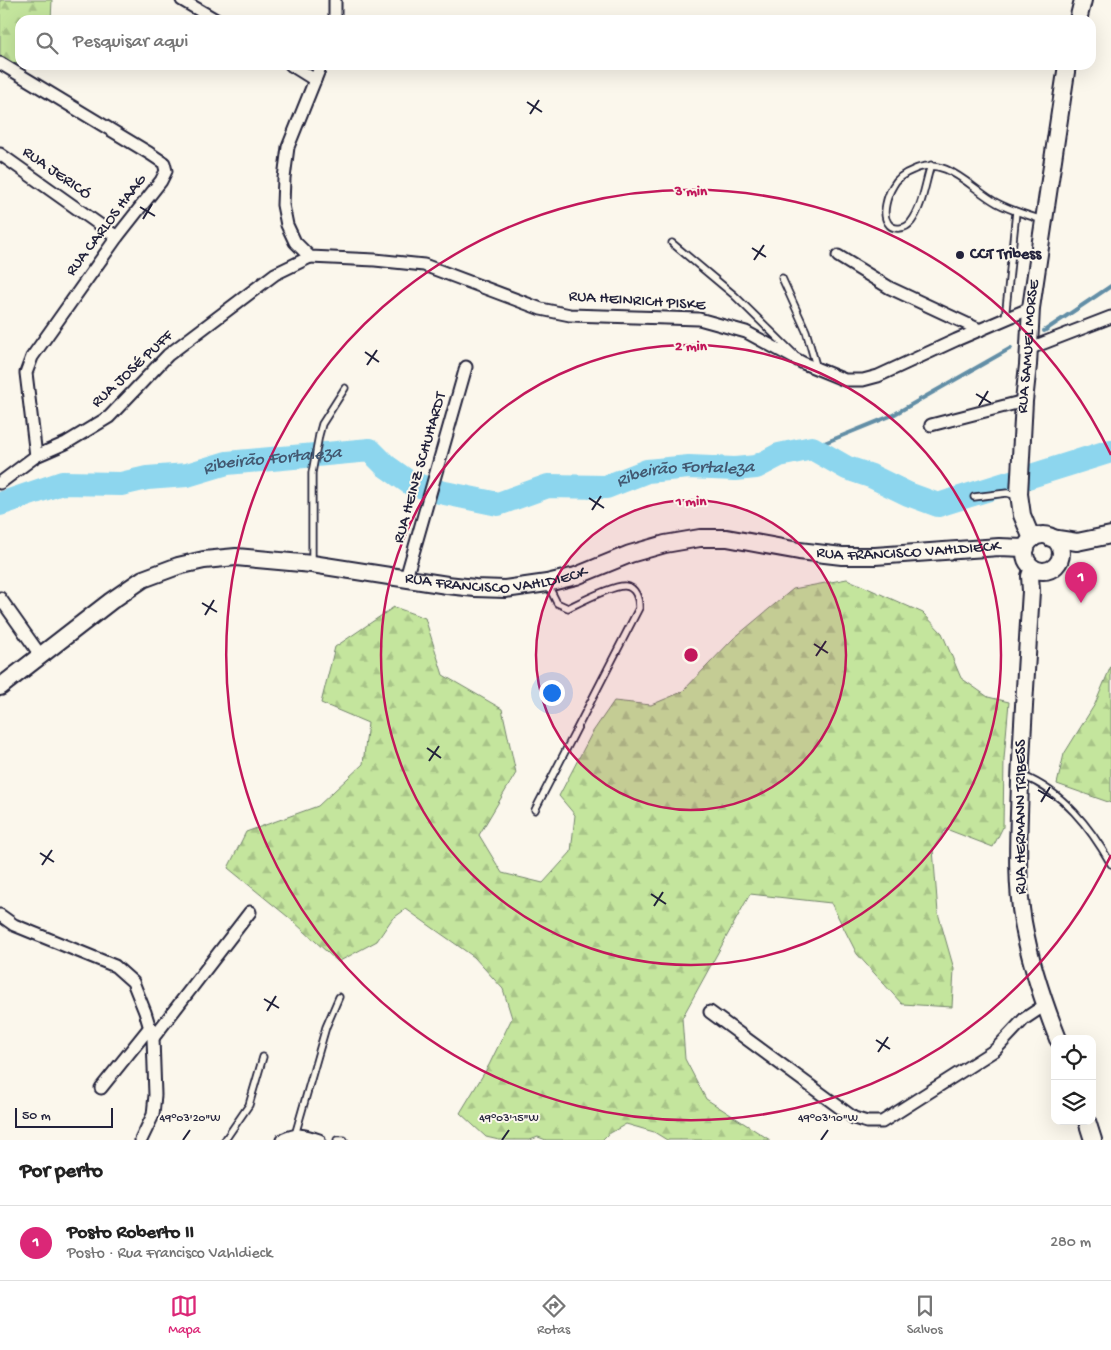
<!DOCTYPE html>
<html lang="pt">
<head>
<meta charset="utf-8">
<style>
	:root { --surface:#fff; --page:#f6f6f6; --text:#222; --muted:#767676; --line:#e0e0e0; --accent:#db2777 }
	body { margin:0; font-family:"Gochi Hand",sans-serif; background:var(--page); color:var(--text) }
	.controls { position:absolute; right:15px; bottom:15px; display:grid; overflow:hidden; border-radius:10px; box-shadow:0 5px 20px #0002 }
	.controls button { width:45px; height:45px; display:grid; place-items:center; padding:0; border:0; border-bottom:1px solid var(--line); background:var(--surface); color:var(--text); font:25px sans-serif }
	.scale { position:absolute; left:15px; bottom:12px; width:98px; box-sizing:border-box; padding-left:5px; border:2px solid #22223b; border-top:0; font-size:14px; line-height:18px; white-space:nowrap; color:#22223b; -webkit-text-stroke:4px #fbf7ec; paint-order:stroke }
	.you { position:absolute; left:551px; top:692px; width:18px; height:18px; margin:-12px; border:4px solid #fff; border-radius:50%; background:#1a73e8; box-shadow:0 0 0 8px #1a73e833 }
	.badge { display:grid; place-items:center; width:32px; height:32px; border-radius:50%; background:var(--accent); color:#fff; font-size:16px; font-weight:700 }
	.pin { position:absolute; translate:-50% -41px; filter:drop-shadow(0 1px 2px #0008) }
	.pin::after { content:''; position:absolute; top:26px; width:18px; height:15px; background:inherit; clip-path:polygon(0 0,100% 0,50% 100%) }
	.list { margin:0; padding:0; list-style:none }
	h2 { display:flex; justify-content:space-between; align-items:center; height:65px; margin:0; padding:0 20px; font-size:21px }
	h2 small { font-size:16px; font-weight:400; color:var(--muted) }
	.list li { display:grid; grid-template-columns:32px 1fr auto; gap:15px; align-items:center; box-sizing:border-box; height:75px; padding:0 20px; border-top:1px solid var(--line) }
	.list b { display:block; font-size:19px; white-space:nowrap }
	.list p { margin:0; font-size:16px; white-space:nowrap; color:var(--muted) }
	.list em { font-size:16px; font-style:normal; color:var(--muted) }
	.icon { flex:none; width:28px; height:28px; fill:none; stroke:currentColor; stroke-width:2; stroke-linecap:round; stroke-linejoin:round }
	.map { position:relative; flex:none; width:1111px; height:1140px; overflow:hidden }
	.search { position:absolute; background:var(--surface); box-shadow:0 5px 20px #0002; left:15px; right:15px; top:15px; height:55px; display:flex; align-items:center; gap:12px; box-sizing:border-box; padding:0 18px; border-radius:15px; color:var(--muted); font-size:19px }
	.sheet { height:140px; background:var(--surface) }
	nav { display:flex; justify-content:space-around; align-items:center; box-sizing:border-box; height:70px; border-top:1px solid var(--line); background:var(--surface); font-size:14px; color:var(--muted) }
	nav a { display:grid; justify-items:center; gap:2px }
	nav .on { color:var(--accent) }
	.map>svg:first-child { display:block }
</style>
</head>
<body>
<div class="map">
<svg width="1111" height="1140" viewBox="0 0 1111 1140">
	<defs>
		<pattern id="forest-firs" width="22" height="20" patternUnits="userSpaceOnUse" patternTransform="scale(1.25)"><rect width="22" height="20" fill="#c4e59d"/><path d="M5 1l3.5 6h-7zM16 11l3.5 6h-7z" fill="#a8c488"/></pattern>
	</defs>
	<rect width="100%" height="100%" fill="#fbf7ec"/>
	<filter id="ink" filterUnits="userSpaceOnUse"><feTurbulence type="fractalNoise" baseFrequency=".02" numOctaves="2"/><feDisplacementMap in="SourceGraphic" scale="10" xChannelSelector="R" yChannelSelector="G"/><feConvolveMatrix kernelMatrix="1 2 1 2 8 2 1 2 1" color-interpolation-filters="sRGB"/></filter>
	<g filter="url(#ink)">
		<g fill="url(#forest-firs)" stroke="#73846c">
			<path d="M0 0H52L51 20H20V63L6 64 0 61Z"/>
			<path d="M847 579 923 613 942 633 961 678 988 697 1009 702 1004 759 1003 827 993 847 946 829 933 849 938 913 954 969 952 1007 902 1004 857 954 831 903 750 894 682 1018 685 1059 706 1099 770 1140H667L654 1132 626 1124 607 1135 602 1140H546L538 1137 530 1140H499L486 1137 460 1113 489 1065 512 1018 503 989 474 957 406 909 392 919 377 941 338 962 293 921 228 868 246 832 318 806 363 764 368 723 321 703 335 647 394 607 425 618 443 675 502 709 516 773 479 835 502 873 543 883 571 852 575 815 559 796 592 733 614 701 651 705 682 692 733 639 793 589Z"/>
			<path d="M1111 666V803L1057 784 1064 754 1095 704Z"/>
		</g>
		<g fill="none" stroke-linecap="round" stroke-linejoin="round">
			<g stroke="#628ea6" stroke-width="4">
				<path d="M1044 331 1111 286"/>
				<path d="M812 448 893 415 1011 348"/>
			</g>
			<path stroke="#8dd6ee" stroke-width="24" id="s1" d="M0 504 62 483 121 484 147 478 187 475 227 463 370 450 386 466 410 483 440 492 498 504 548 486 606 487 647 471 689 467 735 469 756 467 779 455 812 448 847 468 871 476 908 494 938 505 1111 451"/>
			<defs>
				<g id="lane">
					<path d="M931 165C925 183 923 206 911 222 906 229 893 231 888 223 881 214 888 194 893 186 897 178 905 173 913 170 945 154 971 189 997 203 1012 211 1027 215 1043 220"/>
					<path d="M672 243 734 295 794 354"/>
					<path d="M782 278 806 331 817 369"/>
					<path d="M1005 319 1016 212"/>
					<path d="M974 497 1007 493 1018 496"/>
					<path d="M312 562V473L319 435 322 424 345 388"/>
					<path d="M1023 776C1063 792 1090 827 1111 864"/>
					<path d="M535 810 639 608C639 599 636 587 625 586 613 585 580 602 568 608L557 603 548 585"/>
					<path d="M295 1135 326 1027 339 997"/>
					<path d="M225 1140 249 1105 263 1057"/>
					<path d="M337 1140H344"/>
				</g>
				<g id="street">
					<path d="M182 0 216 20"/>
					<path d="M335 20V0"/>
					<path d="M0 63 149 153 164 163 166 171 161 181 117 237 32 357 26 373 36 456"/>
					<path d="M291 65 315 80"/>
					<path d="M321 65 288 147 284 178 283 205 287 225 295 242 310 257 375 260 424 265 541 309 570 315 699 319 746 332 803 363 845 380H863L878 376 956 340 1031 308"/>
					<path d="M0 154 117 237"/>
					<path d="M838 256 890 288 980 330"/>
					<path d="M1028 349 1111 317"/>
					<path d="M931 425 1024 401"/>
					<path d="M0 483 36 456 66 443 109 417 168 355 275 274 310 257"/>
					<path d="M406 578 466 367"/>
					<path d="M0 598 41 656"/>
					<path d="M0 915 14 925 115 966 133 982 145 1012 153 1038 155 1095 153 1115 141 1140"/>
					<path d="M710 1012 854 1118 867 1122H882L995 1050 1024 1019 1045 1005"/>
					<path d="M153 1038 250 912"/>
					<path d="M101 1088 150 1027"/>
					<path d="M282 1140C298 1133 303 1134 319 1140"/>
				</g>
				<g id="secondary">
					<path d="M1078 20 1083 0"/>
					<circle cx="1043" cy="553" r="18"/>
					<path d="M1051 538 1077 542 1111 535"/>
					<path id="s2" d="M1032 539 1022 515 1019 494 1024 401 1028 365 1031 308 1067 65"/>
					<path d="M1033 568 1030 576 1031 591C1027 654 1023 718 1020 781 1019 828 1015 876 1023 922 1030 962 1043 1001 1058 1039"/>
					<path id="s3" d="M0 687 111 601 143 579 178 566 204 560 236 557 312 564 447 585 475 588 505 589 547 583 576 576 630 554 665 544 700 538H727L799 551 842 556H875L999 547 1026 548"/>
					<path d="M1087 1121 1093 1140"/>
				</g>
			</defs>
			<use href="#lane" stroke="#22223b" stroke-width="9"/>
			<use href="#street" stroke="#22223b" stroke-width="15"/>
			<use href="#secondary" stroke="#22223b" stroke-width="20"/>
			<use href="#lane" stroke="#fbf7ec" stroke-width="5.5"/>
			<use href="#street" stroke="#fbf7ec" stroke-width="11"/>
			<use href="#secondary" stroke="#fbf7ec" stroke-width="16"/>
		</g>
	</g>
	<path fill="none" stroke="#22223b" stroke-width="2" d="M527 102 542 112M530 114 539 100M140 207 155 216M143 219 152 204M752 248 766 257M754 260 764 245M365 352 379 362M367 365 377 350M976 394 991 403M979 406 988 391M589 498 604 508M592 510 601 496M202 603 217 612M205 615 214 600M814 644 828 653M816 656 826 641M427 748 441 758M429 761 439 746M1038 790 1053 799M1041 802 1050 787M40 853 54 862M42 865 52 850M651 894 666 904M654 906 663 892M264 999 279 1008M267 1011 276 996M876 1040 890 1049M878 1052 888 1037M183 1140 190 1130M502 1140 509 1130M821 1140 828 1130"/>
	<circle cx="691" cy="655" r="155" fill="#c2185b" fill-opacity=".12"/>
	<g fill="none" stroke="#c2185b" stroke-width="2.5">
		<circle cx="691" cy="655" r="155"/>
		<circle cx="691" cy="655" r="310"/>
		<path d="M1111 855A465 465 0 1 1 1111 455"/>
	</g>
	<circle fill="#22223b" stroke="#fbf7ec" stroke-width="2" cx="960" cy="255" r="5"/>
	<g text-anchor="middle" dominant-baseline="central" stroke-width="4" stroke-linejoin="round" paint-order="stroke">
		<g font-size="16" fill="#22223b" stroke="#fbf7ec">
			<text transform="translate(56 174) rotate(35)">RUA JERICÓ</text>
			<text transform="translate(107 226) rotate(-53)">RUA CARLOS HAAG</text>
			<text transform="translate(637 302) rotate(4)">RUA HEINRICH PISKE</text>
			<text stroke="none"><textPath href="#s2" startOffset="195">RUA SAMUEL MORSE</textPath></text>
			<text transform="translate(133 370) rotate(-43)">RUA JOSÉ PUFF</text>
			<text transform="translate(421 468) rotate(-74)">RUA HEINZ SCHUHARDT</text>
			<text stroke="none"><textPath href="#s3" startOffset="959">RUA FRANCISCO VAHLDIECK</textPath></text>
			<text stroke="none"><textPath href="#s3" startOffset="538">RUA FRANCISCO VAHLDIECK</textPath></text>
			<text transform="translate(1022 817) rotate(-90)">RUA HERMANN TRIBESS</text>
		</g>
		<g font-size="16" font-weight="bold" fill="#22223b" stroke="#fbf7ec" text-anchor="start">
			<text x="970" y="255">CCT Tribess</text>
		</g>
		<g font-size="18" font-style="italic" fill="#425871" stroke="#fbf7ec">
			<text stroke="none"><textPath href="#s1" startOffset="278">Ribeirão Fortaleza</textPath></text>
			<text stroke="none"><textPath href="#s1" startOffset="712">Ribeirão Fortaleza</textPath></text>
		</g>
	</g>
	<g font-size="12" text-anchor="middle" fill="#22223b" stroke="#fbf7ec" stroke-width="4" stroke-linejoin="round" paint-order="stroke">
		<text x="190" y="1121">49°03'20"W</text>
		<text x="509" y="1121">49°03'15"W</text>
		<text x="828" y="1121">49°03'10"W</text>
	</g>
	<circle cx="691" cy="655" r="8" fill="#c2185b" stroke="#fbf7ec" stroke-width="2.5"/>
	<g font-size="15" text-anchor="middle" font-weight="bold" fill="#c2185b" stroke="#fbf7ec" stroke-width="4" stroke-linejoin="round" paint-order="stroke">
		<text x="691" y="195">3 min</text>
		<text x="691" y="350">2 min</text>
		<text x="691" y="505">1 min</text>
	</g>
</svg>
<div class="controls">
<button><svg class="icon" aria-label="locate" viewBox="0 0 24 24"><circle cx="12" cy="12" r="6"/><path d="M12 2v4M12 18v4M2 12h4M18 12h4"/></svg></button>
<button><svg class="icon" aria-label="layers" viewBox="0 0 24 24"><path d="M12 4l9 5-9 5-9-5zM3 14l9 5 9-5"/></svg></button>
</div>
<div class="scale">50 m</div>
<div class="you"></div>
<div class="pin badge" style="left:1081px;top:603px">1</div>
<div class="search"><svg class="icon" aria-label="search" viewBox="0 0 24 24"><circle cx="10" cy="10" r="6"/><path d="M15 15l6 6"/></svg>Pesquisar aqui</div>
</div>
<section class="sheet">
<h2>Por perto<small></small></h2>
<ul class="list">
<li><span class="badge">1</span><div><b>Posto Roberto II</b><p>Posto · Rua Francisco Vahldieck</p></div><em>280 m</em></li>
</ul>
</section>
<nav>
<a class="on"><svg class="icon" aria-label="map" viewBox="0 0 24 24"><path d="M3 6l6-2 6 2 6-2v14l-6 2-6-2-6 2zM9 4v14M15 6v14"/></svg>Mapa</a>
<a><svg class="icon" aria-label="directions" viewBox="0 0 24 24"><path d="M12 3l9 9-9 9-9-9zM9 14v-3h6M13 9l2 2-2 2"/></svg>Rotas</a>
<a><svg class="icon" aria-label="saved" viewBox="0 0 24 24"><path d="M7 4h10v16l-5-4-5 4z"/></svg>Salvos</a>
</nav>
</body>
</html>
